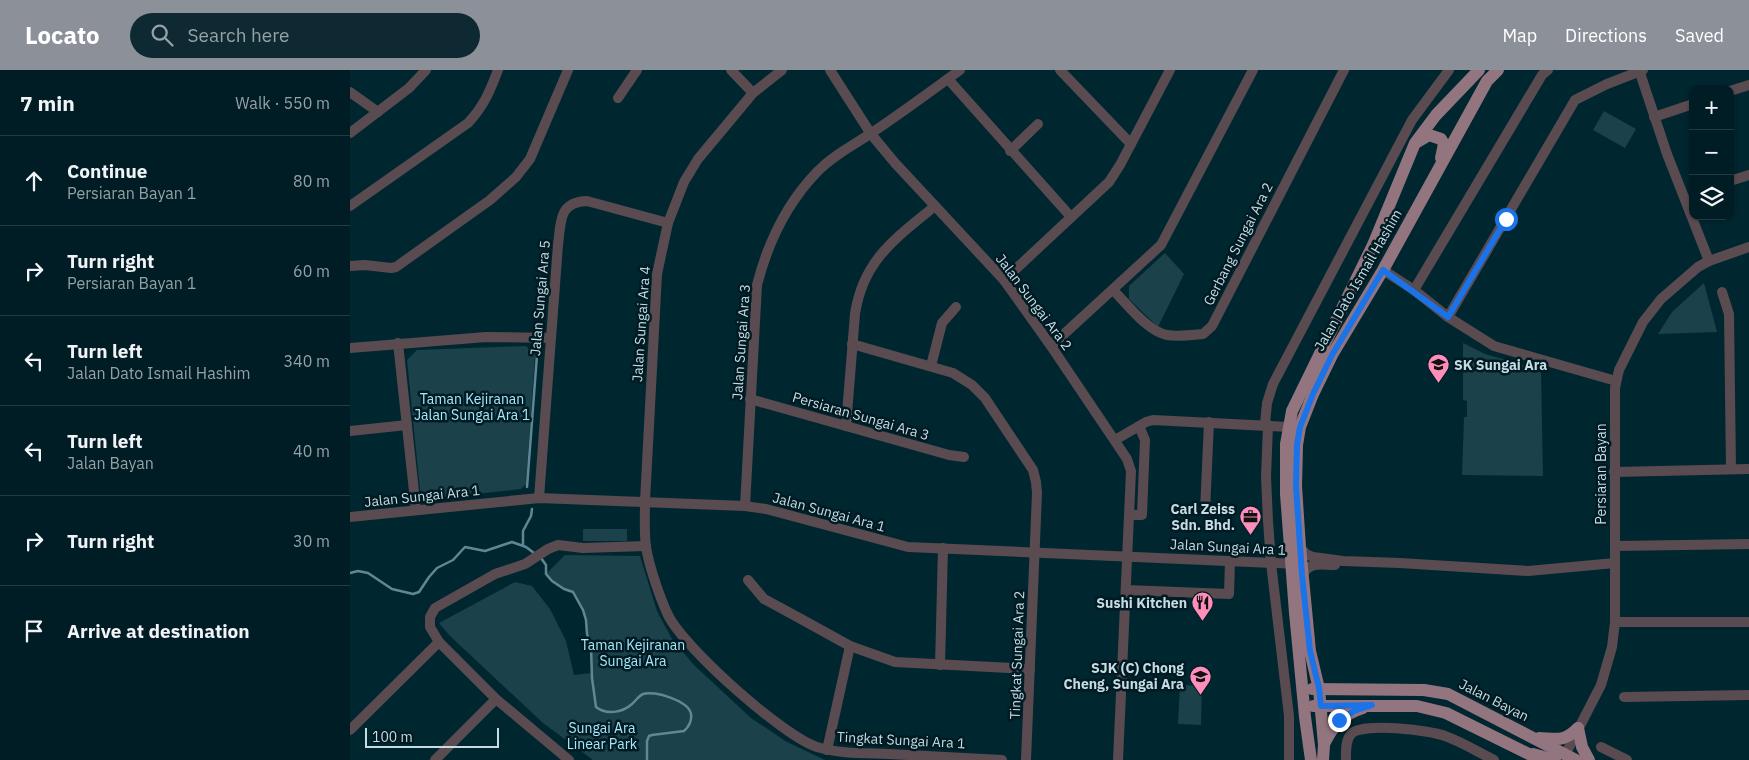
<!DOCTYPE html>
<html lang="en">
<head>
<meta charset="utf-8">
<style>
	:root { --surface:#001c24; --page:#0e2931; --text:#f1f3f6; --muted:#95a1a6; --line:#223a41; --accent:#8c9099 }
	body { margin:0; font-family:"IBM Plex Sans",sans-serif; background:var(--page); color:var(--text) }
	.controls { position:absolute; right:15px; top:15px; display:grid; overflow:hidden; border-radius:10px; box-shadow:0 1px 4px #0004 }
	.controls button { width:45px; height:45px; display:grid; place-items:center; padding:0; border:0; border-bottom:1px solid var(--line); background:var(--surface); color:var(--text); font:25px sans-serif }
	.scale { position:absolute; left:15px; bottom:12px; width:134px; box-sizing:border-box; padding-left:5px; border:2px solid #c7dbe2; border-top:0; font-size:14px; line-height:18px; white-space:nowrap; color:#c7dbe2; -webkit-text-stroke:4px #001b23; paint-order:stroke }
	.stop { position:absolute; width:15px; height:15px; margin:-11px; border:4px solid #1a73e8; border-radius:50%; background:#fff }
	.stop.end { background:#1a73e8; border-color:#fff; box-shadow:0 1px 5px #0008 }
	.list { margin:0; padding:0; list-style:none }
	h2 { display:flex; justify-content:space-between; align-items:center; height:65px; margin:0; padding:0 20px; font-size:21px }
	h2 small { font-size:16px; font-weight:400; color:var(--muted) }
	.list li { display:grid; grid-template-columns:32px 1fr auto; gap:15px; align-items:center; box-sizing:border-box; height:90px; padding:0 20px; border-top:1px solid var(--line) }
	.list b { display:block; font-size:19px; white-space:nowrap }
	.list p { margin:0; font-size:16px; white-space:nowrap; color:var(--muted) }
	.list em { font-size:16px; font-style:normal; color:var(--muted) }
	.icon { flex:none; width:28px; height:28px; fill:none; stroke:currentColor; stroke-width:2; stroke-linecap:round; stroke-linejoin:round }
	.map { position:relative; flex:none; width:1399px; height:690px; overflow:hidden }
	header { display:flex; align-items:center; gap:30px; box-sizing:border-box; height:70px; padding:0 25px; background:var(--accent); color:#fff }
	header strong { font-size:24px }
	nav { display:flex; gap:28px; margin-inline-start:auto; font-size:18px }
	.search { width:350px; height:45px; background:var(--page); display:flex; align-items:center; gap:12px; box-sizing:border-box; padding:0 18px; border-radius:28px; color:var(--muted); font-size:19px }
	main { display:flex }
	aside { flex:1; background:var(--surface) }
	.map>svg:first-child { display:block }
</style>
</head>
<body>
<header>
<strong>Locato</strong>
<div class="search"><svg class="icon" aria-label="search" viewBox="0 0 24 24"><circle cx="10" cy="10" r="6"/><path d="M15 15l6 6"/></svg>Search here</div>
<nav><a>Map</a><a>Directions</a><a>Saved</a></nav>
</header>
<main>
<aside>
<h2>7 min<small>Walk · 550 m</small></h2>
<ul class="list">
<li><svg class="icon" aria-label="ahead" viewBox="0 0 24 24"><path d="M12 20V5M6 11l6-6 6 6"/></svg><div><b>Continue</b><p>Persiaran Bayan 1</p></div><em>80 m</em></li>
<li><svg class="icon" aria-label="right" viewBox="0 0 24 24"><path d="M7 20v-9h11M14 6l5 5-5 5"/></svg><div><b>Turn right</b><p>Persiaran Bayan 1</p></div><em>60 m</em></li>
<li><svg class="icon" aria-label="left" viewBox="0 0 24 24"><path d="M17 20v-9H6M10 6l-5 5 5 5"/></svg><div><b>Turn left</b><p>Jalan Dato Ismail Hashim</p></div><em>340 m</em></li>
<li><svg class="icon" aria-label="left" viewBox="0 0 24 24"><path d="M17 20v-9H6M10 6l-5 5 5 5"/></svg><div><b>Turn left</b><p>Jalan Bayan</p></div><em>40 m</em></li>
<li><svg class="icon" aria-label="right" viewBox="0 0 24 24"><path d="M7 20v-9h11M14 6l5 5-5 5"/></svg><div><b>Turn right</b></div><em>30 m</em></li>
<li><svg class="icon" aria-label="arrive" viewBox="0 0 24 24"><path d="M6 21V4h12l-3 4 3 4H6"/></svg><div><b>Arrive at destination</b></div></li>
</ul>
</aside>
<div class="map">
<svg width="1399" height="690" viewBox="0 0 1399 690">
	<rect width="100%" height="100%" fill="#002630"/>
	<g fill="#1b414b">
		<path d="M1254 41 1286 59 1275 78 1243 60Z"/>
		<path d="M815 183 834 204 808 257 779 229V216Z"/>
		<path d="M1354 213 1367 262 1308 264 1322 242Z"/>
		<path d="M1113 273 1135 284 1191 300 1193 406 1112 405 1114 347H1117V331L1113 330Z"/>
		<path d="M176 276 185 284 176 414 171 419 80 429 70 420 57 290 67 280Z"/>
		<rect x="233" y="459" width="44" height="12"/>
		<path d="M215 485 290 486 307 541 322 569 344 595 401 648 437 672 475 690H243L193 653 100 566 89 553 165 512 182 516 200 539 216 571 224 605 242 603C242 585 237 532 221 522 219 521 216 521 214 519 207 516 201 510 196 504Z"/>
		<path d="M830 615 852 616 851 655 828 654Z"/>
	</g>
	<g fill="none" stroke-linecap="round" stroke-linejoin="round">
		<g stroke="#608894" stroke-width="2.5">
			<path d="M177 417 187 285"/>
			<path d="M173 475V461L181 446 182 439"/>
			<path d="M191 488 196 495V504L202 511 214 519 223 522 233 540 236 550 237 564 241 577 242 608 246 637C256 645 272 643 282 634 286 631 288 626 293 624 304 620 339 631 341 644 342 650 339 657 334 661L302 665 299 666 297 671V690"/>
			<path d="M0 503 8 501 18 503 42 519 63 524 69 522 79 507 87 498 103 490 115 477 135 481 162 472 176 477 184 483"/>
		</g>
		<g stroke="#5a4b50" stroke-width="10">
			<path d="M381 0 403 23"/>
			<path d="M432 0 403 23 348 89 334 112 318 153 307 204 295 431C295 446 294 462 296 477 299 496 310 528 318 545 334 578 433 666 467 677 490 684 515 683 539 684 577 686 614 688 652 690"/>
			<path d="M480 0 521 64 545 93 654 210 701 276 777 389 781 401 768 690"/>
			<path d="M710 0 781 74"/>
			<path d="M1289 0 1317 84 1359 191"/>
			<path d="M598 9 721 147"/>
			<path d="M1380 21 1399 15"/>
			<path d="M0 22 28 42"/>
			<path d="M268 28 287 0"/>
			<path d="M1304 47 1343 34"/>
			<path d="M0 63 59 18 76 0"/>
			<path d="M660 81 688 54"/>
			<path d="M1380 111 1399 105"/>
			<path d="M0 136 118 53C134 36 140 21 148 0"/>
			<path d="M0 196 15 195 41 198 46 197 140 130 166 107 180 89 218 0"/>
			<path d="M1033 200 1064 220 1098 247 1144 276 1266 311"/>
			<path d="M654 210 759 112 770 95 820 0"/>
			<path d="M763 220C777 234 798 262 817 265 829 267 842 265 853 264L862 256 994 0"/>
			<path d="M1064 220 1192 5 1198 0"/>
			<path d="M1372 222 1379 244 1381 399"/>
			<path d="M1098 247 1225 30 1257 14 1293 0"/>
			<path d="M48 273 66 440"/>
			<path d="M502 274 603 303 622 315 635 328 683 400 686 412 687 423 676 690"/>
			<path d="M701 276 811 175 903 0"/>
			<path d="M0 278 136 267 201 268"/>
			<path d="M581 296 592 253 606 237"/>
			<path d="M400 329 599 385 614 387"/>
			<path d="M915 354 917 333 923 314 1062 50 1099 0"/>
			<path d="M918 355 916 407 918 451 921 493 939 646V690"/>
			<path d="M496 356 505 244C513 190 546 168 585 136"/>
			<path d="M0 361 57 355"/>
			<path d="M765 370 796 352 803 350 939 357"/>
			<path d="M1264 402 1399 399"/>
			<path d="M189 428 208 175C211 153 208 132 237 131L318 153"/>
			<path d="M395 436 407 215C418 172 436 134 467 102 482 86 502 76 520 64 550 44 580 22 610 0"/>
			<path d="M855 441 859 352"/>
			<path d="M779 445H792L795 370 789 356"/>
			<path d="M0 447 189 428 395 436 416 439 558 477 947 494"/>
			<path d="M1265 476 1399 474"/>
			<path d="M950 477 956 484 963 487 993 491 1050 493 1178 501 1265 493"/>
			<path d="M952 505C960 491 971 495 985 495"/>
			<path d="M398 510 414 529 451 549 500 576 545 592 680 599"/>
			<path d="M776 520 879 524 880 491"/>
			<path d="M1265 552H1399"/>
			<path d="M590 595 593 478"/>
			<path d="M1274 627 1399 625"/>
			<path d="M0 660 89 572"/>
			<path d="M1251 677 1277 690"/>
			<path d="M477 680 500 576"/>
			<path d="M1215 685 1251 615 1262 577 1265 552V318L1269 300 1293 252 1311 229 1348 197 1359 191 1399 177"/>
			<path d="M85 690 146 629"/>
			<path d="M219 690 146 629 89 572 80 557V547L85 538 145 504 175 494 198 479 208 475 233 478 296 476"/>
			<path d="M996 690C996 682 995 671 1001 664 1011 652 1080 660 1095 666 1112 672 1128 682 1144 690"/>
		</g>
		<g stroke="#93757f" stroke-width="12">
			<path d="M1067 72 1079 65 1091 69 1094 74 1091 88"/>
			<path d="M962 619 1074 620 1098 624 1226 690"/>
			<path d="M963 636H1067L1096 643 1191 690"/>
			<path d="M1228 658 1232 677 1239 690"/>
			<path d="M1189 668C1208 669 1214 672 1228 658"/>
			<path d="M974 674C983 656 993 644 1013 638"/>
			<path d="M1183 684 1205 690"/>
			<path d="M961 690 955 647 945 543 936 424V374L942 341 1023 175 1065 73 1086 45 1129 0"/>
			<path d="M973 690 974 675 969 619 960 581 950 477 946 416 947 375 950 357 963 324 982 285 1033 200 1137 11 1148 0"/>
		</g>
	</g>
	<g fill="none" stroke-linecap="round" stroke-linejoin="round">
		<path stroke="#1a73e8" stroke-width="6" d="M989 650 1004 641 1022 635 971 636 969 618 960 581 952 505 946 416 947 375 950 357 963 324 982 285 1033 200 1098 247 1156 149"/>
	</g>
	<defs>
		<symbol id="school-pin" viewBox="-11 -11 22 30"><path d="M0 17L-7.5 6A9.5 9.5 0 1 1 7.5 6Z" fill="#ff8ebb" stroke="#001b23"/><path d="M0-5L7-2L0 1L-7-2ZM-4 1L0 2.5L4 1V4Q0 6-4 4Z" fill="#111"/></symbol>
		<symbol id="office-pin" viewBox="-11 -11 22 30"><path d="M0 17L-7.5 6A9.5 9.5 0 1 1 7.5 6Z" fill="#ff8ebb" stroke="#001b23"/><path d="M-6-3h4V-5.5h4V-3h4V5H-6ZM-1-4.5V-3h2v-1.5ZM-6 0V1H6V0Z" fill="#111"/></symbol>
		<symbol id="restaurant-pin" viewBox="-11 -11 22 30"><path d="M0 17L-7.5 6A9.5 9.5 0 1 1 7.5 6Z" fill="#ff8ebb" stroke="#001b23"/><path d="M-5-6h1v4h1v-4h1v4h1v-4h1v5L-1.5 .5V6h-2V.5L-5-1ZM5-6V6H3V1.5H1.5Q1.5-4 5-6Z" fill="#111"/></symbol>
	</defs>
	<g fill-rule="evenodd">
		<use href="#school-pin" x="1076" y="282" width="25" height="34"/>
		<use href="#office-pin" x="888" y="434" width="25" height="34"/>
		<use href="#restaurant-pin" x="840" y="520" width="25" height="34"/>
		<use href="#school-pin" x="838" y="594" width="25" height="34"/>
	</g>
	<g text-anchor="middle" dominant-baseline="central" stroke-width="5" stroke-linejoin="round" paint-order="stroke">
		<g font-size="14" fill="#c7dbe2" stroke="#001b23">
			<text transform="translate(888 174) rotate(-63)">Gerbang Sungai Ara 2</text>
			<text transform="translate(1008 210) rotate(-60)">Jalan Dato Ismail Hashim</text>
			<text transform="translate(190 228) rotate(-85)">Jalan Sungai Ara 5</text>
			<text transform="translate(684 232) rotate(53)">Jalan Sungai Ara 2</text>
			<text transform="translate(291 254) rotate(-86)">Jalan Sungai Ara 4</text>
			<text transform="translate(391 272) rotate(-86)">Jalan Sungai Ara 3</text>
			<text transform="translate(511 346) rotate(16)">Persiaran Sungai Ara 3</text>
			<text transform="translate(1251 404) rotate(-90)">Persiaran Bayan</text>
			<text transform="translate(72 426) rotate(-6)">Jalan Sungai Ara 1</text>
			<text transform="translate(479 442) rotate(15)">Jalan Sungai Ara 1</text>
			<text transform="translate(878 477) rotate(3)">Jalan Sungai Ara 1</text>
			<text transform="translate(667 585) rotate(-88)">Tingkat Sungai Ara 2</text>
			<text transform="translate(1144 630) rotate(27)">Jalan Bayan</text>
			<text transform="translate(551 670) rotate(3)">Tingkat Sungai Ara 1</text>
		</g>
		<g font-size="14" font-weight="bold" fill="#c7dbe2" stroke="#001b23" text-anchor="end">
			<text x="1104" y="295" text-anchor="start">SK Sungai Ara</text>
			<text x="885" y="439">Carl Zeiss<tspan x="885" dy="16">Sdn. Bhd.</tspan></text>
			<text x="837" y="533">Sushi Kitchen</text>
			<text x="834" y="598">SJK (C) Chong<tspan x="834" dy="16">Cheng, Sungai Ara</tspan></text>
		</g>
		<g font-size="14" fill="#a8e8fc" stroke="#001b23">
			<text x="122" y="329">Taman Kejiranan<tspan x="122" dy="16">Jalan Sungai Ara 1</tspan></text>
			<text x="283" y="575">Taman Kejiranan<tspan x="283" dy="16">Sungai Ara</tspan></text>
			<text x="252" y="658">Sungai Ara<tspan x="252" dy="16">Linear Park</tspan></text>
		</g>
	</g>
</svg>
<div class="controls">
<button>+</button>
<button>−</button>
<button><svg class="icon" aria-label="layers" viewBox="0 0 24 24"><path d="M12 4l9 5-9 5-9-5zM3 14l9 5 9-5"/></svg></button>
</div>
<div class="scale">100 m</div>
<div class="stop" style="left:1156px;top:149px"></div>
<div class="stop end" style="left:989px;top:650px"></div>
</div>
</main>
</body>
</html>
